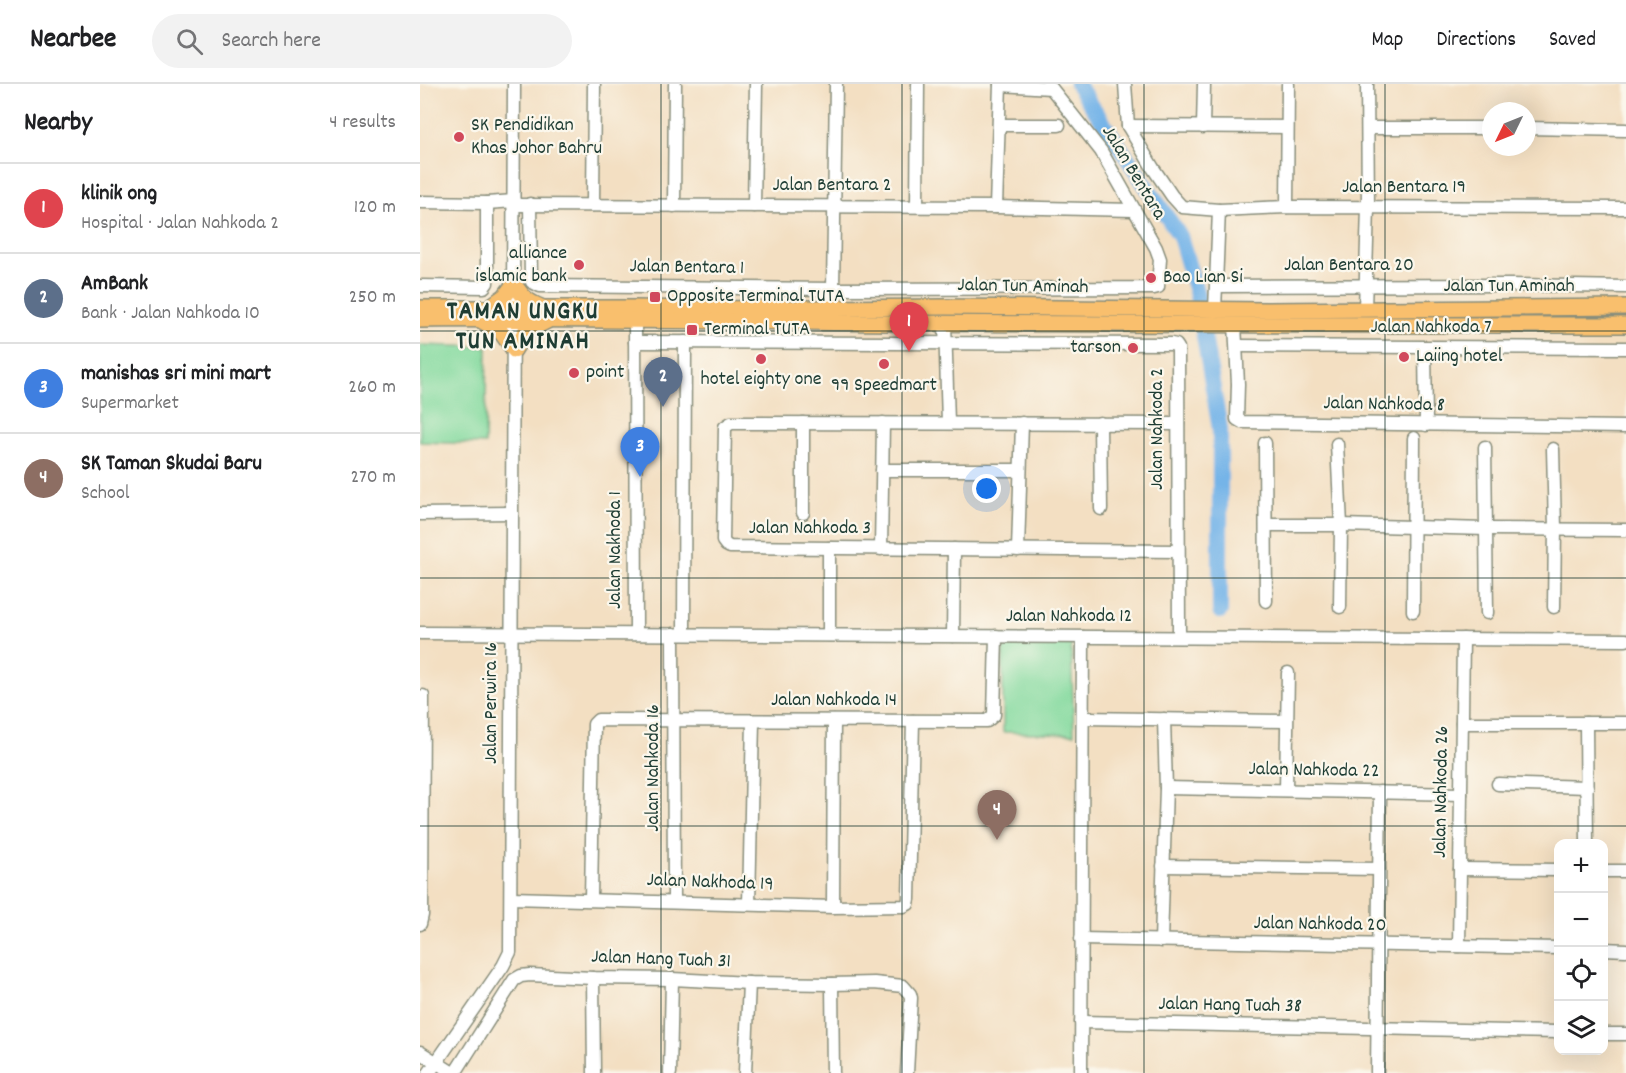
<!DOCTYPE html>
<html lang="en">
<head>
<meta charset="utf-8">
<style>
	:root { --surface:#fff; --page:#f2f2f2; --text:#202124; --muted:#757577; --line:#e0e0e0; --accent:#b45309 }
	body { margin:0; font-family:Dekko,sans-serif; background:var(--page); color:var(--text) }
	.controls { position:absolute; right:18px; bottom:18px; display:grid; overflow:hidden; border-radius:12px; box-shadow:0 6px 24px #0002 }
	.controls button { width:54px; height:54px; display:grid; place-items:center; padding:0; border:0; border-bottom:2px solid var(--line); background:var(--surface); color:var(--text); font:30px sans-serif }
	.compass { position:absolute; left:1062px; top:18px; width:54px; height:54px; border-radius:50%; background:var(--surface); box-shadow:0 6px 24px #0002; rotate:227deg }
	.you { position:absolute; left:567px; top:405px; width:21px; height:21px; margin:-15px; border:4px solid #fff; border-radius:50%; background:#1a73e8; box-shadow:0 0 0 9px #1a73e833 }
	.badge { display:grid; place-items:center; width:39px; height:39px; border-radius:50%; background:var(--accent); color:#fff; font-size:20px; font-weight:700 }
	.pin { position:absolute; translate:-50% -50px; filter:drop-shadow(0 2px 3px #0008) }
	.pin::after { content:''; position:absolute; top:32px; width:21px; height:18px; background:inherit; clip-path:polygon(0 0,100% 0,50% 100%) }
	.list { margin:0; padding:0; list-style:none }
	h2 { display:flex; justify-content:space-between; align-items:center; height:78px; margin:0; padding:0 24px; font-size:26px }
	h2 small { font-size:20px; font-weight:400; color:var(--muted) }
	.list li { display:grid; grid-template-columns:39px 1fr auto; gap:18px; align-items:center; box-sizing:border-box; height:90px; padding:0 24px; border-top:2px solid var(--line) }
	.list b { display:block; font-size:22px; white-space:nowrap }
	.list p { margin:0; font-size:20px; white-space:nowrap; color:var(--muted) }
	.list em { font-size:20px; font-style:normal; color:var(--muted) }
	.icon { flex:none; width:33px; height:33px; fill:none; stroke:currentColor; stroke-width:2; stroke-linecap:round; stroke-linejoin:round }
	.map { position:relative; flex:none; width:1206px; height:989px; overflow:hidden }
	header { display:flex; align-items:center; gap:36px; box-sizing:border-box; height:84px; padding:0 30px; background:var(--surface); border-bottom:2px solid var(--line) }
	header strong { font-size:28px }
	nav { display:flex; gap:33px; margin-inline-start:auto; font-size:21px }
	.search { width:420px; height:54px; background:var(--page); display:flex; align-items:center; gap:15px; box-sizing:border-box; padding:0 21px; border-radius:33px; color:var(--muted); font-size:22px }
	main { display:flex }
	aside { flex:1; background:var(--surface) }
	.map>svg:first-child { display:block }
</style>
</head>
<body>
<header>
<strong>Nearbee</strong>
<div class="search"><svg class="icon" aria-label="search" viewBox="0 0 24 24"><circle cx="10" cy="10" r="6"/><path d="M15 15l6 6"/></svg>Search here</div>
<nav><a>Map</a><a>Directions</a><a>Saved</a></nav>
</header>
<main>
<aside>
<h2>Nearby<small>4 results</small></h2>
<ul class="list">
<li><span class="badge" style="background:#e0444e">1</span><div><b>klinik ong</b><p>Hospital · Jalan Nahkoda 2</p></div><em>120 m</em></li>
<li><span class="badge" style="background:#5c6f8a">2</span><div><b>AmBank</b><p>Bank · Jalan Nahkoda 10</p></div><em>250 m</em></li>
<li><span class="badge" style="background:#3f7fe0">3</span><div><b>manishas sri mini mart</b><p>Supermarket</p></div><em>260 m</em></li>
<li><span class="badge" style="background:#8d6e63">4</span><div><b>SK Taman Skudai Baru</b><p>School</p></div><em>270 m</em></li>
</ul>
</aside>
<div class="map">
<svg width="1206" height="989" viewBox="0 0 1206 989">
	<rect width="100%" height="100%" fill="#fbf7ec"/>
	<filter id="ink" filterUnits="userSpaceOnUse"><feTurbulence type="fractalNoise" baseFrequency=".0167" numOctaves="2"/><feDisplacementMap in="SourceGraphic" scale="12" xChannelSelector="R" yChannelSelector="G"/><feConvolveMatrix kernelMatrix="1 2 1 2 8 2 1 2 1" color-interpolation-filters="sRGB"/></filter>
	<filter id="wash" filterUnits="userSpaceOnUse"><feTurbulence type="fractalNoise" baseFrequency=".008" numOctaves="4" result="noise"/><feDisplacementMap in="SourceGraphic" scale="24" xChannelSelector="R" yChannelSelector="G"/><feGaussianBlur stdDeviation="1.35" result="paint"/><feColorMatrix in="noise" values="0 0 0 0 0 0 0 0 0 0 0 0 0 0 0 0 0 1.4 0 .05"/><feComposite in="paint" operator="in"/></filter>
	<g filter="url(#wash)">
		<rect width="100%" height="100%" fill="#f3dfc2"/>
		<g fill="#82d99d" stroke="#508b68" stroke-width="1.5">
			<path d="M0 261 67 263 65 360 0 358Z"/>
			<path d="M651 557 654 650 583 648V559Z"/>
		</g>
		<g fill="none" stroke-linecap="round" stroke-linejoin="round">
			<path stroke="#74b4e8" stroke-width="16" d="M657 0 760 152 777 211 800 345V527"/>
		</g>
	</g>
	<g filter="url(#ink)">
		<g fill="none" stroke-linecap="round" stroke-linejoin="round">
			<defs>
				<g id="minor">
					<path d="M705 0 708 42 733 84 752 112 762 123 799 126 867 123 1206 124"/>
					<path d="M580 1 631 4"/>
					<path d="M579 41H639"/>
					<path d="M708 42 867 43"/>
					<path d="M783 43 784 0"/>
					<path d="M948 44H1071"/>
					<path d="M1107 44 1206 46"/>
					<path d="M0 118 67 119 94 117"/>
					<path d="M110 120 111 195 112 198 120 202 413 205 416 0"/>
					<path d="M93 121 576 123 713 126"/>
					<path d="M173 121 174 0"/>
					<path d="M254 122 255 0"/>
					<path d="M334 122 336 0"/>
					<path d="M497 122 498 0"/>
					<path d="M576 123 580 0"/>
					<path d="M867 123 868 0"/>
					<path d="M0 202 64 203 67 199V119"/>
					<path d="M797 202 1091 201 1206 203"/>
					<path d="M413 224V205L734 204 738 203 740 175 736 164 681 67 628 0"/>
					<path d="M945 225 948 123 947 0"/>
					<path d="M795 226 799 126"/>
					<path d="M215 237 216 550"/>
					<path d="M525 239 528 339"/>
					<path d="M815 240 818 300 817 335 822 338 1206 343"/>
					<path d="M215 258 751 260 756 261 758 264 759 553"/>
					<path d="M817 262 1206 264"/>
					<path d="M1005 264 1006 341"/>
					<path d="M680 339 681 425"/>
					<path d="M758 340 311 339 305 343 303 457 306 461 310 463 758 467"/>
					<path d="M845 359 846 517"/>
					<path d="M917 360 921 441 920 523"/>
					<path d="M1065 363 1067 529"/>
					<path d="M1133 365 1135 444 1134 523"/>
					<path d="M462 386H600"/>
					<path d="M383 429V339"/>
					<path d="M0 430 92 429"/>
					<path d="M846 441H921L1066 445 1206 446"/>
					<path d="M409 464V551"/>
					<path d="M461 465 463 339"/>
					<path d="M598 466 602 339"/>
					<path d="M993 527 994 354"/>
					<path d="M0 549 1206 556"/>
					<path d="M253 550 254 818"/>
					<path d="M264 550 265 258"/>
					<path d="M533 552 534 465"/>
					<path d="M663 634 866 637"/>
					<path d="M1042 639H1206"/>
					<path d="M1166 639 1167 760"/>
					<path d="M1078 700 1167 703"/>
					<path d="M746 704 1041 710"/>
					<path d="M866 706 868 589"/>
					<path d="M743 782 959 785"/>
					<path d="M1040 785 1138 786"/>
					<path d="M1184 787H1206"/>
					<path d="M91 814 413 823 484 822 488 820 489 815 493 637"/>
					<path d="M171 815 174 640 178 636 567 637 574 631 576 552"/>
					<path d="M329 820 333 637"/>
					<path d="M413 823 414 637"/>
					<path d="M0 840 2 831 3 612"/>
					<path d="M661 855 1138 864"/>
					<path d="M741 857 746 704 744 635"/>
					<path d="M1039 862 1043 555"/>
					<path d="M1184 865 1206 866"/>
					<path d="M173 894 174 989"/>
					<path d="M412 900 413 989"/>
					<path d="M661 938 1138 948"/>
					<path d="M1184 950H1206"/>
					<path d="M0 968 33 989"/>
					<path d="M9 989 83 882 90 868 94 0"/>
					<path d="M35 989 94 896 101 892 110 891 173 894 252 895 329 899 412 900 454 899 483 902 490 910 491 914 487 989"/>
					<path d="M250 989 252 895"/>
					<path d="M325 989 329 899"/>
					<path d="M661 989 663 553"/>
					<path d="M957 989 960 708"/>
				</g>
				<g id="major">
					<path d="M0 224H214L285 225 524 223 847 226 1206 223"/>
					<path d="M68 224 85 212 94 200C103 213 106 217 121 223"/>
					<path d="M0 236C158 234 315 238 473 239 717 241 962 241 1206 241"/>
					<path d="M62 237 81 248 94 266 105 248 127 237"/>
				</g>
			</defs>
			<use href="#minor" stroke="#898e7b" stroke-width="15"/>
			<use href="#major" stroke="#898e7b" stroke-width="18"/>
			<use href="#minor" stroke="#fff" stroke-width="12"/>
			<use href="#major" stroke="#f9bf6d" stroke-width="15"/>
		</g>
	</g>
	<path fill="none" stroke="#1f3d34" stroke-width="1.5" stroke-opacity="0.55" d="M241 0V989M482 0V989M724 0V989M965 0V989M0 247H1206M0 494H1206M0 742H1206"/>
	<g fill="#d1495b" stroke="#fbf7ec" stroke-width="2">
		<circle cx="39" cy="53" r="6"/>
		<circle cx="159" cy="181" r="6"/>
		<circle cx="731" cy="194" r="6"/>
		<rect x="229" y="207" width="12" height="12" rx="3"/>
		<rect x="266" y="240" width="12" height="12" rx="3"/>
		<circle cx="713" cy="264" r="6"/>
		<circle cx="984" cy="273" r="6"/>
		<circle cx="341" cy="275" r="6"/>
		<circle cx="464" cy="280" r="6"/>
		<circle cx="154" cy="289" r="6"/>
	</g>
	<g text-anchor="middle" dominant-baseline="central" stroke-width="4.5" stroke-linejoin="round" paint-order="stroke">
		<g font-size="20" fill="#1f3d34" stroke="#fbf7ec" text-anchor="start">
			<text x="51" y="42">SK Pendidikan<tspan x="51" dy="23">Khas Johor Bahru</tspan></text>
			<text x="147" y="170" text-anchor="end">alliance<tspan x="147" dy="23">islamic bank</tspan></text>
			<text x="743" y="194">Bao Lian Si</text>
			<text x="247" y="213">Opposite Terminal TUTA</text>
			<text x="284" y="246">Terminal TUTA</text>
			<text x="701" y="264" text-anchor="end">tarson</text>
			<text x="996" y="273">Laiing hotel</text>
			<text x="166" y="289">point</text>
			<text x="341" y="296" text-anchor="middle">hotel eighty one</text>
			<text x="464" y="302" text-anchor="middle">99 Speedmart</text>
		</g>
		<g font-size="20" fill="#1f3d34" stroke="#fbf7ec">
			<text transform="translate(713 89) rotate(59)">Jalan Bentara</text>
			<text x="412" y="102">Jalan Bentara 2</text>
			<text x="984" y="104">Jalan Bentara 19</text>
			<text x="929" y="182">Jalan Bentara 20</text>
			<text transform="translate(267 184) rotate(1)">Jalan Bentara 1</text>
			<text transform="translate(603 203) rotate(1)">Jalan Tun Aminah</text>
			<text x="1089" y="203">Jalan Tun Aminah</text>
			<text x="1011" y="244">Jalan Nahkoda 7</text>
			<text transform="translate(964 321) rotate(1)">Jalan Nahkoda 8</text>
			<text transform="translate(738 345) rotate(-90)">Jalan Nahkoda 2</text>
			<text x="390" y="445">Jalan Nahkoda 3</text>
			<text transform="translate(196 466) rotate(-90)">Jalan Nakhoda 1</text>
			<text x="649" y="533">Jalan Nahkoda 12</text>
			<text x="414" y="617">Jalan Nahkoda 14</text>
			<text transform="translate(72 619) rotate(-90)">Jalan Perwira 16</text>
			<text transform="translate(234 684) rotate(-90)">Jalan Nahkoda 16</text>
			<text transform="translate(894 687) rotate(1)">Jalan Nahkoda 22</text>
			<text transform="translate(1022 708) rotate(-89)">Jalan Nahkoda 26</text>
			<text transform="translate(290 799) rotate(2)">Jalan Nakhoda 19</text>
			<text transform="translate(900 841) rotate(1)">Jalan Nahkoda 20</text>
			<text transform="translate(241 876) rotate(2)">Jalan Hang Tuah 31</text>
			<text transform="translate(810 922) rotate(1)">Jalan Hang Tuah 38</text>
		</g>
		<g font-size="26" font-weight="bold" letter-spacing="1.5" fill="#1f3d34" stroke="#fbf7ec">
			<text x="103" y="228">TAMAN UNGKU<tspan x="103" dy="30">TUN AMINAH</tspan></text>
		</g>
	</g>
</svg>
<div class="controls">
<button>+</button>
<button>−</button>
<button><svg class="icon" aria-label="locate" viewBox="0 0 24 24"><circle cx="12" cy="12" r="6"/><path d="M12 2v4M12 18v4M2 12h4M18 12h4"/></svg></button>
<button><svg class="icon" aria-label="layers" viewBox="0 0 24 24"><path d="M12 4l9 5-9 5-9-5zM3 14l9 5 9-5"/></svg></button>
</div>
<svg class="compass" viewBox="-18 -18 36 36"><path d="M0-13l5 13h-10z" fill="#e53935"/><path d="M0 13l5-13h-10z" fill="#757577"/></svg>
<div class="you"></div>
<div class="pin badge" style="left:489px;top:268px;background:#e0444e">1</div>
<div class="pin badge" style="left:243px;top:323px;background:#5c6f8a">2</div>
<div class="pin badge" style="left:220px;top:393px;background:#3f7fe0">3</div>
<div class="pin badge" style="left:577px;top:756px;background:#8d6e63">4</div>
</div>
</main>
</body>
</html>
